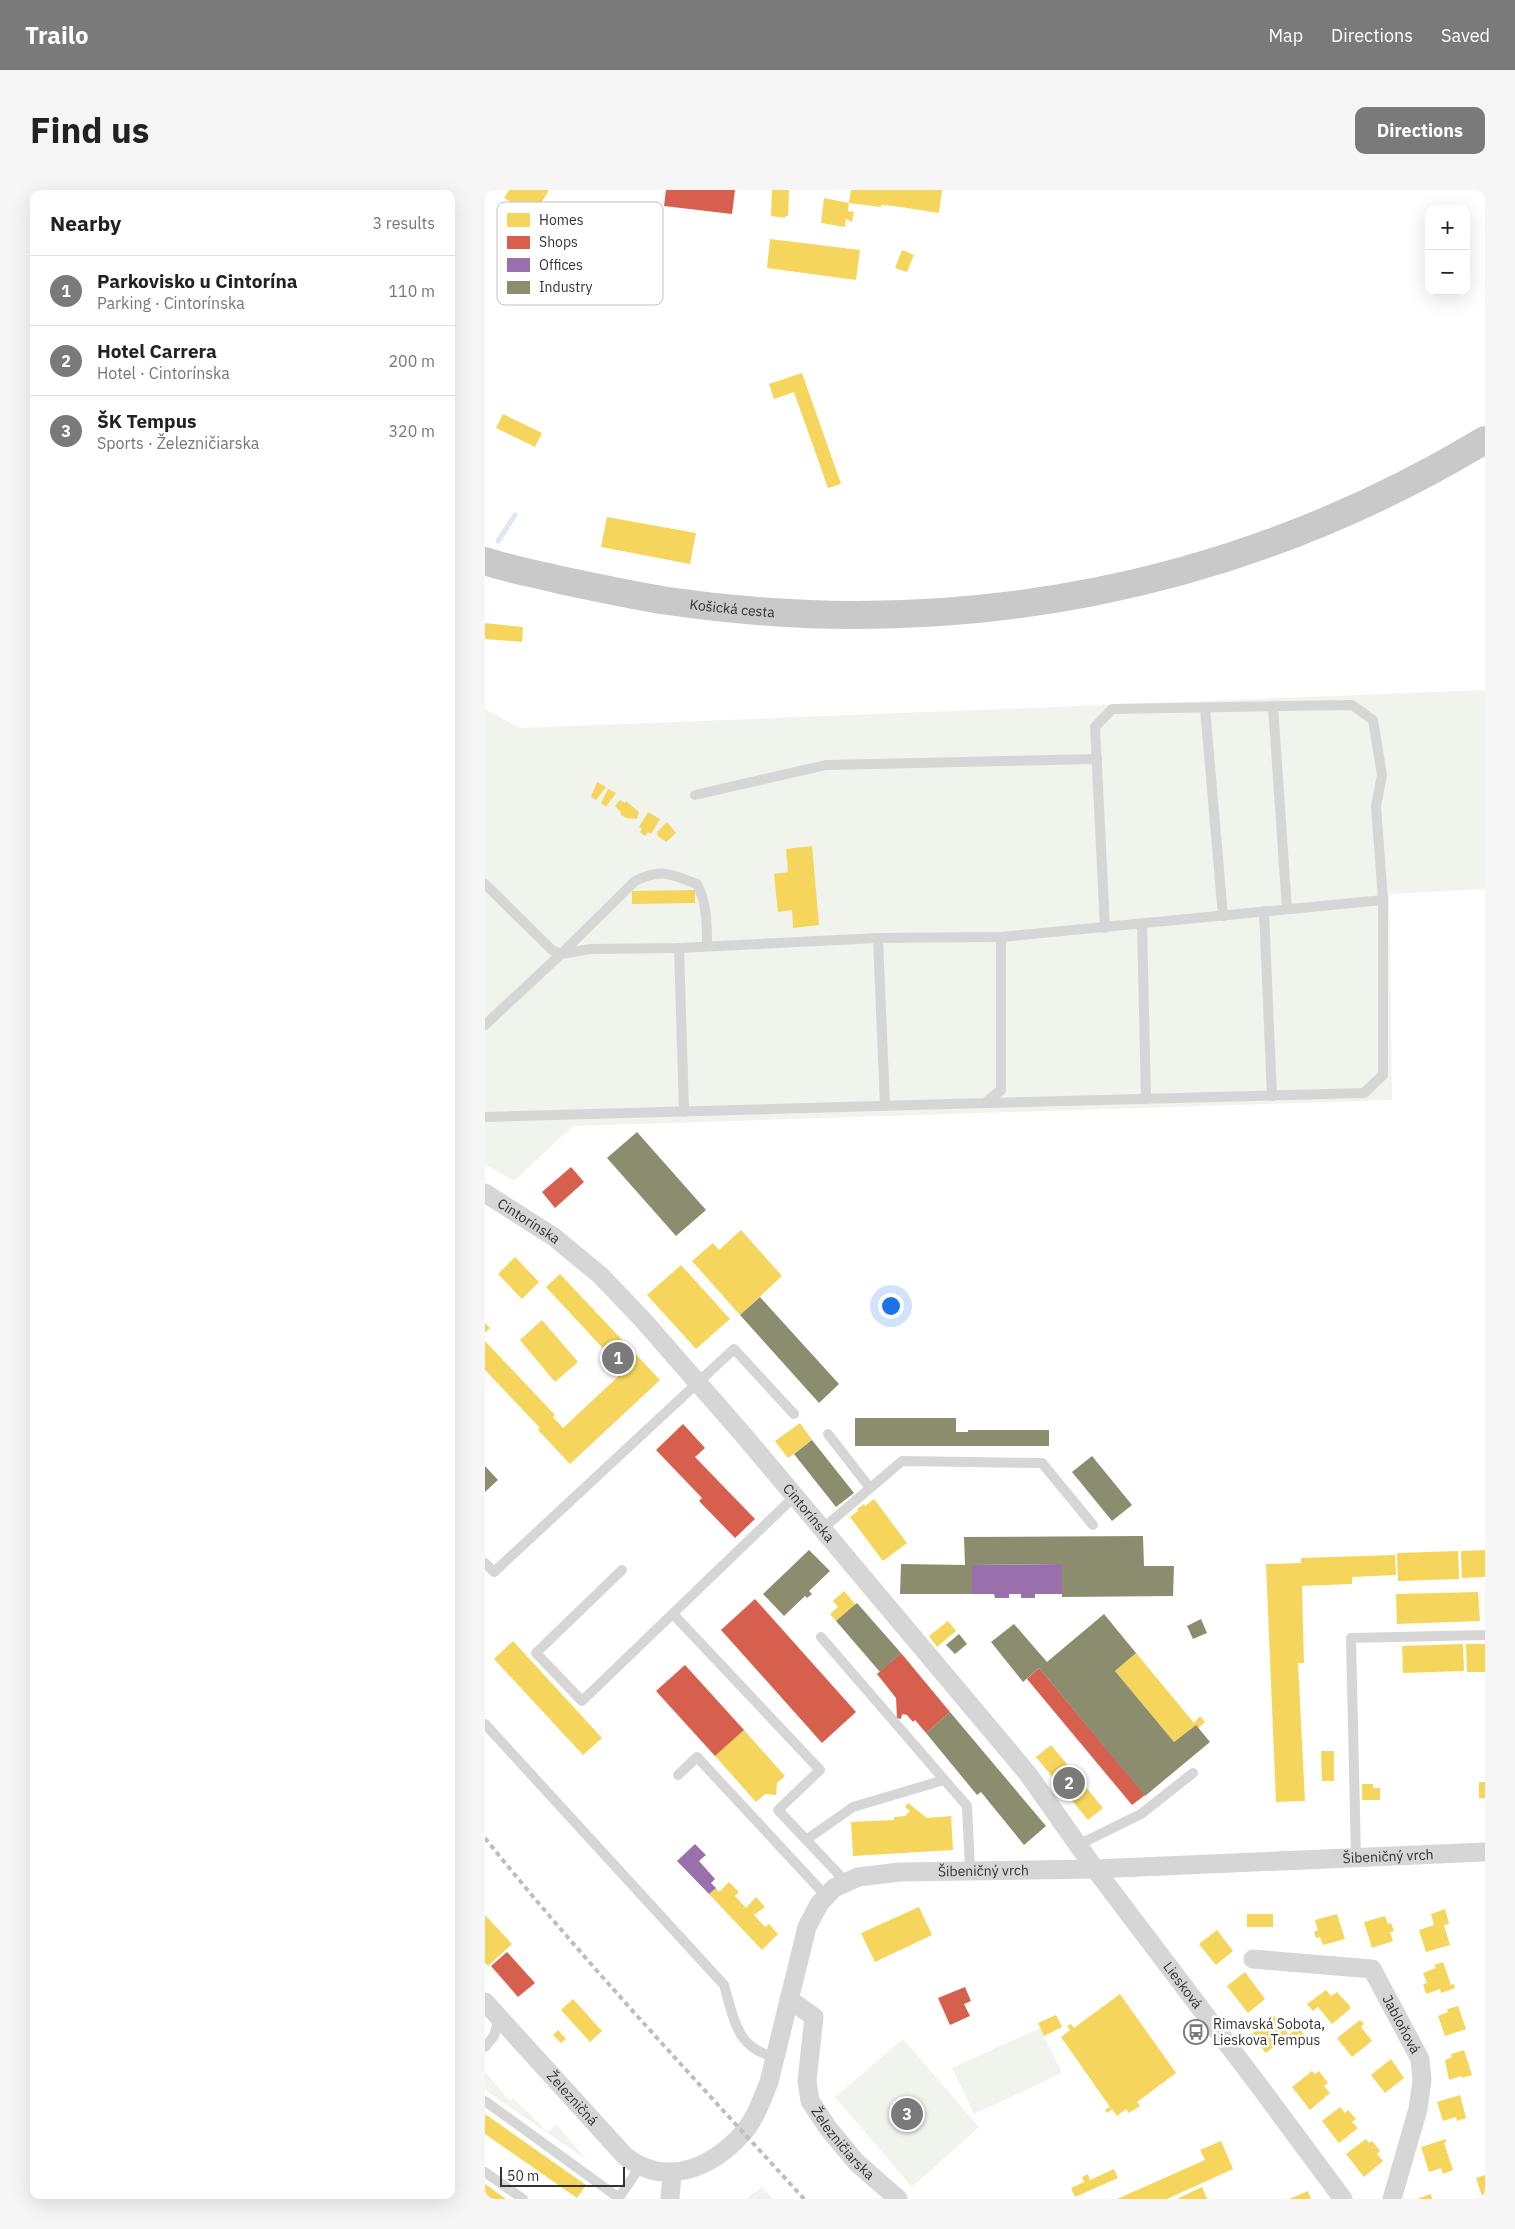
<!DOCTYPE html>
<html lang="en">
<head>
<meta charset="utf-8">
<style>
	:root { --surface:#fff; --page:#f6f6f6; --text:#222; --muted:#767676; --line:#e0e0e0; --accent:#7a7a7a }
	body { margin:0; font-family:"IBM Plex Sans",sans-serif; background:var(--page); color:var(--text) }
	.controls { position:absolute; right:15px; top:15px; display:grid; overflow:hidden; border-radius:10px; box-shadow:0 5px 20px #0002 }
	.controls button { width:45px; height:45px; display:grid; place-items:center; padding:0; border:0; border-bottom:1px solid var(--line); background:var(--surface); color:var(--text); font:25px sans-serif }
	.scale { position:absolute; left:15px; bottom:12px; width:125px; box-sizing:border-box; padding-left:5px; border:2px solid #323232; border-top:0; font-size:14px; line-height:18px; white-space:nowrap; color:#323232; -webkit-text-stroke:4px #fff; paint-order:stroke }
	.you { position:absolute; left:405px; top:1115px; width:18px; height:18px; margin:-12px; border:4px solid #fff; border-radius:50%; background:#1a73e8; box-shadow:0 0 0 8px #1a73e833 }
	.badge { display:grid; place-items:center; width:32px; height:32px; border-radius:50%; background:var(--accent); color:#fff; font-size:16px; font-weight:700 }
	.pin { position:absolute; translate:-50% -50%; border:2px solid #fff; box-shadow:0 1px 5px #0006 }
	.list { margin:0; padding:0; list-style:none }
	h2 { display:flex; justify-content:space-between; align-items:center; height:65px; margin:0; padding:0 20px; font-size:21px }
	h2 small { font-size:16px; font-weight:400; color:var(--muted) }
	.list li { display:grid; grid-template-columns:32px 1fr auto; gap:15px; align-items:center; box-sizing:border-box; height:70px; padding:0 20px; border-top:1px solid var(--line) }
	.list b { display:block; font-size:19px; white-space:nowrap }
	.list p { margin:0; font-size:16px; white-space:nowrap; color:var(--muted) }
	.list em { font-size:16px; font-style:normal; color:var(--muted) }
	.map { position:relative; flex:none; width:1000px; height:2009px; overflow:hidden; border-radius:10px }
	header { display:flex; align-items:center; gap:30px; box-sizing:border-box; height:70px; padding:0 25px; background:var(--accent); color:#fff }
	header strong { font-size:24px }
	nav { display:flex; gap:28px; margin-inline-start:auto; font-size:18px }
	.intro { display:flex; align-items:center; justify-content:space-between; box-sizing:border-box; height:120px; padding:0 30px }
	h1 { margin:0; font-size:35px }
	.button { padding:12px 22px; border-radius:10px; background:var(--accent); color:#fff; font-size:18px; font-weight:700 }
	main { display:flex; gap:30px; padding:0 30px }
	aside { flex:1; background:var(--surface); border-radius:10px; box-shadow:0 5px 20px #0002 }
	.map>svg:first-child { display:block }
</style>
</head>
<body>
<header>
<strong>Trailo</strong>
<nav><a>Map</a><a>Directions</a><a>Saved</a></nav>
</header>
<div class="intro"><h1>Find us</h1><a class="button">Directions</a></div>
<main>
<aside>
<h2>Nearby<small>3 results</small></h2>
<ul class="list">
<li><span class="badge">1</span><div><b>Parkovisko u Cintorína</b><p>Parking · Cintorínska</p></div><em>110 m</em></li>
<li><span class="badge">2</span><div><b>Hotel Carrera</b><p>Hotel · Cintorínska</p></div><em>200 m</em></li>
<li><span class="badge">3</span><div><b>ŠK Tempus</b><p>Sports · Železničiarska</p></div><em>320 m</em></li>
</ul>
</aside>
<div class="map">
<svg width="1000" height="2009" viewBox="0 0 1000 2009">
	<rect width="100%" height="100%" fill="#fff"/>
	<g fill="#f0f4ed">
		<path d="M1000 500V699L904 704 907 910 88 936 29 991 0 974V519L35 538Z"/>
		<path d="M555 1838 577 1883 489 1924 467 1878Z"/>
		<path d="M418 1849 494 1937 427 1997 350 1907Z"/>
		<path d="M0 1882 25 1911 28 1908 63 1942 71 1934 102 1970 0 1900Z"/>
		<path d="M277 1997 288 2009H265L263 2007Z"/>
	</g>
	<g fill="#f6d55c">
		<path d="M24 0H64L49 25 19 8Z"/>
		<path d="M287 0H304L303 26H300V28L286 26Z"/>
		<path d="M366 0H457L454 23 409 16 396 15V17L364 13Z"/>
		<path d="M339 8 364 13 363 21 369 22 367 32 361 29 360 37 336 33Z"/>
		<path d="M285 49 375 60 371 90 282 78Z"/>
		<path d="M417 60 429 65 422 82 410 78Z"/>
		<path d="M317 183 356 294 343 298 309 202 289 209 284 194Z"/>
		<path d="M18 224 57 243 50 257 11 238Z"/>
		<path d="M122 327 211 343 205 374 116 357Z"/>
		<path d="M0 433 38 437 37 452 0 449Z"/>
		<path d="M112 592 121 597 111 610 106 607Z"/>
		<path d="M123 599 131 603 121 617 116 613Z"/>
		<path d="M135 610 140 613 141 611 154 622 152 629 141 628 136 625 135 621 130 616Z"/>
		<path d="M163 622 175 629 166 644 163 642 160 646 155 642 157 639 154 637Z"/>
		<path d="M182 632 191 643 181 652 173 646 172 642Z"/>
		<path d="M327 656 334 735 308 738 307 720 293 722 289 684 303 682 301 659Z"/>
		<path d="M210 700V713L147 714V701Z"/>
		<path d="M256 1040 297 1086 255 1125 207 1071 228 1053 234 1060Z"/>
		<path d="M30 1067 54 1092 37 1109 13 1084Z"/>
		<path d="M196 1075 245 1129 211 1159 162 1105Z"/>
		<path d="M75 1084 175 1190 85 1274 53 1240 55 1238 0 1180V1151L70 1225 68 1227 78 1238 139 1181 61 1097Z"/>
		<path d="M57 1130 93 1172 70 1192 35 1150Z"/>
		<path d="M0 1133 5 1138 0 1143Z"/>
		<path d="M315 1233 327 1250 303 1268 290 1251Z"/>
		<path d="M389 1309 422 1353 398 1371 365 1327 373 1321 372 1319 379 1314 380 1316Z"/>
		<path d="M1000 1360V1387L977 1388 976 1361Z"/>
		<path d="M973 1361 974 1389 913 1391 912 1363Z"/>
		<path d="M910 1365 911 1385 867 1387V1394L817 1396 819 1473H813L820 1611 791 1612 781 1374 816 1373V1368Z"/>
		<path d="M359 1401 371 1415 351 1431 345 1424 353 1417 348 1411Z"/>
		<path d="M993 1402 995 1431 912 1434 911 1404Z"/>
		<path d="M463 1431 471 1441 452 1457 444 1446Z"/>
		<path d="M28 1451 117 1548 98 1565 9 1469Z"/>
		<path d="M978 1454 979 1481 918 1483 917 1456Z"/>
		<path d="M981 1454H1000V1482H982Z"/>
		<path d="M651 1463 709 1533 715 1526 720 1532 713 1538 711 1535 689 1552 630 1481Z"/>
		<path d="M259 1540 300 1586 292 1593 291 1605 280 1604 271 1612 230 1566Z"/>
		<path d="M566 1555 618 1618 603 1630 551 1567Z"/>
		<path d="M836 1561H849V1591H837Z"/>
		<rect x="994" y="1592" width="6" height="16"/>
		<path d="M877 1594H888V1598H895V1610H877Z"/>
		<path d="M423 1613 442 1628 466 1626 468 1660 368 1666 366 1632 409 1630V1627L420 1626 425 1621 420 1617Z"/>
		<path d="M244 1692 254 1702 250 1706 261 1718 271 1707 280 1717 269 1725 280 1737 284 1734 293 1744 277 1760 224 1704 231 1698 234 1702Z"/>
		<path d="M434 1717 447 1745 390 1772 376 1743Z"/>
		<path d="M960 1719 964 1734 959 1735 965 1755 941 1762 934 1740 949 1735 946 1724Z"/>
		<rect x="762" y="1724" width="26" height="13"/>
		<path d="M852 1724 860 1749 838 1755 835 1747 831 1748 829 1742 833 1740 830 1730Z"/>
		<path d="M0 1725 27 1754 3 1776 0 1773Z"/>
		<path d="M900 1726 903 1734 906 1733 909 1741 905 1742 908 1751 887 1758 879 1732Z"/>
		<path d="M732 1740 748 1761 731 1775 714 1754Z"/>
		<path d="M958 1772 966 1795 969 1794 970 1798 956 1803 955 1799 941 1804 938 1794 942 1793 938 1783 951 1778 949 1775Z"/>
		<path d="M760 1782 780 1809 763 1823 742 1796Z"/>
		<path d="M841 1800 846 1806 852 1802 865 1816V1819L847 1834 833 1817 828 1821 822 1814Z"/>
		<path d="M635 1804 691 1883 652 1912 655 1916 644 1923 641 1919 632 1926 627 1919 622 1923 620 1920 625 1917 576 1847 585 1840 582 1836 586 1834 589 1838Z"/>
		<path d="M88 1809 117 1841 105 1852 76 1820Z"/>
		<path d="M973 1816 981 1839 960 1846 953 1826 963 1822 962 1819Z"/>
		<path d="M571 1825 577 1837 559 1846 553 1833Z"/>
		<path d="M789 1826 804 1845 813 1837 821 1847 812 1855 804 1845 781 1863 766 1845Z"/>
		<path d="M875 1830 879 1834 876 1837 887 1851 867 1867 852 1848Z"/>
		<path d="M73 1840 81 1849 76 1853 68 1845Z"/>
		<path d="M979 1860 987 1885 977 1888 976 1886 964 1890 960 1870 967 1867 966 1864Z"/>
		<path d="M906 1869 919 1888 900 1903 886 1885Z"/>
		<path d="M827 1881 830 1884 834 1881 843 1893 839 1896 845 1903 825 1920 807 1897Z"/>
		<path d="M975 1905 981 1928 972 1931 971 1927 958 1931 952 1912Z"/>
		<path d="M855 1917 860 1923 863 1920 871 1929 867 1932 873 1938 854 1953 837 1931Z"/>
		<path d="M0 1924 101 1995 92 2008 0 1944Z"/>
		<path d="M881 1949 884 1953 887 1951 895 1961 892 1964 898 1971 879 1987 861 1964Z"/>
		<path d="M961 1949V1952L959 1953 968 1980 958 1984 956 1978 944 1982 936 1957Z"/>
		<path d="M736 1951 748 1979 682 2009H632L720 1970 715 1960Z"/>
		<path d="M629 1979 633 1988 590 2007 586 1998 599 1992 597 1987 603 1984 605 1990Z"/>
		<path d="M1000 1985V2009H998L991 1988Z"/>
		<path d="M0 1994 21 2009H0Z"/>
		<path d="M717 1997 722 2009H692Z"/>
		<path d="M823 2001 826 2009H804Z"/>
		<path d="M946 2004 947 2009H932Z"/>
	</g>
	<g fill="#d6604d">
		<path d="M181 0H250L247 24 179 16Z"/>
		<path d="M86 977 99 992 70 1018 57 1002Z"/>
		<path d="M198 1234 220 1258 210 1267 270 1329 250 1348 214 1311 217 1308 171 1260Z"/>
		<path d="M270 1409 371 1522 337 1553 236 1440Z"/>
		<path d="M416 1463 465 1522 441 1543 430 1530 428 1532 422 1525 417 1524 416 1529 412 1528 411 1508 392 1484Z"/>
		<path d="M200 1475 259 1540 230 1566 171 1501Z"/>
		<path d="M554 1478 660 1605 647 1615 542 1489Z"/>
		<path d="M22 1762 50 1793 33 1807 6 1776Z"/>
		<path d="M480 1797 486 1811 479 1814 485 1826 465 1835 453 1808Z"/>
	</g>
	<g fill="#9970ab">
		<path d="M577 1374V1404H550V1408H536V1404H524V1408H510L509 1404H487V1375Z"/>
		<path d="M210 1654 221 1665 214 1671 230 1689 226 1693 231 1698 224 1704 192 1671Z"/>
	</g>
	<g fill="#8c8c6e">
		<path d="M152 942 221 1020 191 1046 122 968Z"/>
		<path d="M275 1107 354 1194 334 1213 255 1125Z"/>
		<path d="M370 1228H471V1242H483V1240H564V1256H370Z"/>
		<path d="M327 1250 369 1303 351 1317 309 1264Z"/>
		<path d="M607 1266 647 1315 627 1331 587 1282Z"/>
		<path d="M0 1276 13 1290 0 1302Z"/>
		<path d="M658 1346 659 1376H689L688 1406 577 1407V1374L487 1375V1404H415L416 1374 480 1375 479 1347Z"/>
		<path d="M324 1360 345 1381 324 1401 327 1404 322 1408 320 1406 299 1426 278 1404Z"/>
		<path d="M372 1413 416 1463 395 1482 351 1431Z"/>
		<path d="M619 1424 651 1463 630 1481 689 1552 711 1535 725 1552 660 1606 554 1478 538 1492 506 1452 529 1434 562 1472Z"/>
		<path d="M716 1429 722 1443 708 1449 702 1436Z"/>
		<path d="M474 1444 482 1454 470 1464 461 1455Z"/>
		<path d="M465 1522 561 1636 539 1655 496 1602 492 1605 441 1543Z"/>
	</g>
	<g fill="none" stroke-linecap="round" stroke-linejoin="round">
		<path stroke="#dde8f2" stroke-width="5" d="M13 351 30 325"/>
		<g stroke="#d6d6d6" stroke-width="10">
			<path d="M788 516 802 719"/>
			<path d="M720 518 738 726"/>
			<path d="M210 605 341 575 612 569"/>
			<path d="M0 694 67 760 76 764 150 691C177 678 186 684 212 694 222 713 222 734 222 755"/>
			<path d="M779 721 787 906"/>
			<path d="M657 734 661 909"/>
			<path d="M393 748 400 916"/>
			<path d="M194 758 199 922"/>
			<path d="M0 835 76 764 105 759 194 758 393 748 516 747 898 710"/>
			<path d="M500 913 879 903 898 885V710L891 616 897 585 888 530 867 515 627 519 610 537 620 738"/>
			<path d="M0 927 500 913 516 900V747"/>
			<path d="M343 1244 385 1298"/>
			<path d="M337 1339 417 1271 557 1273 608 1335"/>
			<path d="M0 1373 9 1382 249 1159 309 1224"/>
			<path d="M137 1380 51 1463 97 1511 310 1306"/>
			<path d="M188 1424 335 1580 293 1620 361 1692"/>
			<path d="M336 1447 482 1616 485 1681"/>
			<path d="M0 1534 239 1795C249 1828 251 1859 290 1867"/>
			<path d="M193 1585 212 1567 341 1706"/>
			<path d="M321 1650 368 1617 459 1590"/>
			<path d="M593 1655 656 1624 708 1583"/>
			<path d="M871 1668 866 1448 1000 1445"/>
			<path d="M0 1857 9 1846 14 1828"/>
			<path d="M0 1911 134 2008"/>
			<path d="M0 1982 38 2009"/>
			<path d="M133 2009 155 1977"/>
		</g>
		<g stroke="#d6d6d6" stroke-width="19">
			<path id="s1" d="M0 1003 69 1047 115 1085 158 1130 261 1248 543 1584 610 1679 778 1901 858 2009"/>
			<path id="s2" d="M768 1769 887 1779 935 1869 937 1890 933 1919 907 2009"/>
			<path id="s3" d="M304 1809 329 1827 322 1891 325 1911 343 1938 371 1972 413 2009"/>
			<path id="s4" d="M0 1812 140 1966C180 1998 227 1978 258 1943 271 1928 277 1909 284 1892L322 1737 334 1714 349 1698 373 1687 415 1682 610 1679 1000 1662"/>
			<path d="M185 2009 187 1983"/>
		</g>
		<path stroke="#c9c9c9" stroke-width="28" id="s5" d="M0 371C23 379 47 383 71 389 108 397 145 405 183 411 470 453 751 400 1000 250"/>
		<path stroke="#bebebe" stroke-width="4" stroke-dasharray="5 4" stroke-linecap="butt" d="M0 1648C100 1773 211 1890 319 2009"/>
	</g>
	<defs>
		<symbol id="bus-ring" viewBox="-11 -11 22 22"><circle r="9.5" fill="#fff" stroke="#7a7a7a" stroke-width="1.5"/><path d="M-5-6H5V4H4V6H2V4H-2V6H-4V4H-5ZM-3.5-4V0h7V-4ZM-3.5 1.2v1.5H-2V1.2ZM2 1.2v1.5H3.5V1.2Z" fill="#7a7a7a"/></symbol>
	</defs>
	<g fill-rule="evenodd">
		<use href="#bus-ring" x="697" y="1828" width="28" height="28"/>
	</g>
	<g text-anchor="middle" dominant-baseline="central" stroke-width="5" stroke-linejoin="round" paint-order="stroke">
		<g font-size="14" fill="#323232" stroke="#fff">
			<text stroke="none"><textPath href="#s5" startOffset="252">Košická cesta</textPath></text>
			<text stroke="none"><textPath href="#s1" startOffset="52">Cintorínska</textPath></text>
			<text stroke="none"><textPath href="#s1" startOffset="458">Cintorínska</textPath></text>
			<text stroke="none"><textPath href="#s4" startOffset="1164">Šibeničný vrch</textPath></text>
			<text stroke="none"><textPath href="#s4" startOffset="759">Šibeničný vrch</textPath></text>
			<text stroke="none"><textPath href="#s1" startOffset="1061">Liesková</textPath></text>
			<text stroke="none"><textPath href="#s2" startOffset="182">Jabloňová</textPath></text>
			<text stroke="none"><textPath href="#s4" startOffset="130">Železničná</textPath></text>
			<text stroke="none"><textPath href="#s3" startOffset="169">Železničiarska</textPath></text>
		</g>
		<g font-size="14" fill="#323232" stroke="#fff" text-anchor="start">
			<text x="728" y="1834">Rimavská Sobota,<tspan x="728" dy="16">Lieskova Tempus</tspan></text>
		</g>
	</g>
	<rect x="12" y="12" width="166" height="103" rx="8" fill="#fff" stroke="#c2c2c2" stroke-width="1"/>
	<rect x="22" y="23" width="23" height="14" fill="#f6d55c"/>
	<rect x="22" y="46" width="23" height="13" fill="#d6604d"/>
	<rect x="22" y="68" width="23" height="14" fill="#9970ab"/>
	<rect x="22" y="91" width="23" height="13" fill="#8c8c6e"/>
	<g font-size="14" fill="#323232">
		<text x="54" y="35">Homes</text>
		<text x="54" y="57">Shops</text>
		<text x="54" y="80">Offices</text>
		<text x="54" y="102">Industry</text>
	</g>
</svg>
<div class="controls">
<button>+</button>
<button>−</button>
</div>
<div class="scale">50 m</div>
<div class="you"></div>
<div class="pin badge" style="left:133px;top:1168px">1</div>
<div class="pin badge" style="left:584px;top:1593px">2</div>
<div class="pin badge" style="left:422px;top:1924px">3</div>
</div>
</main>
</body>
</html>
